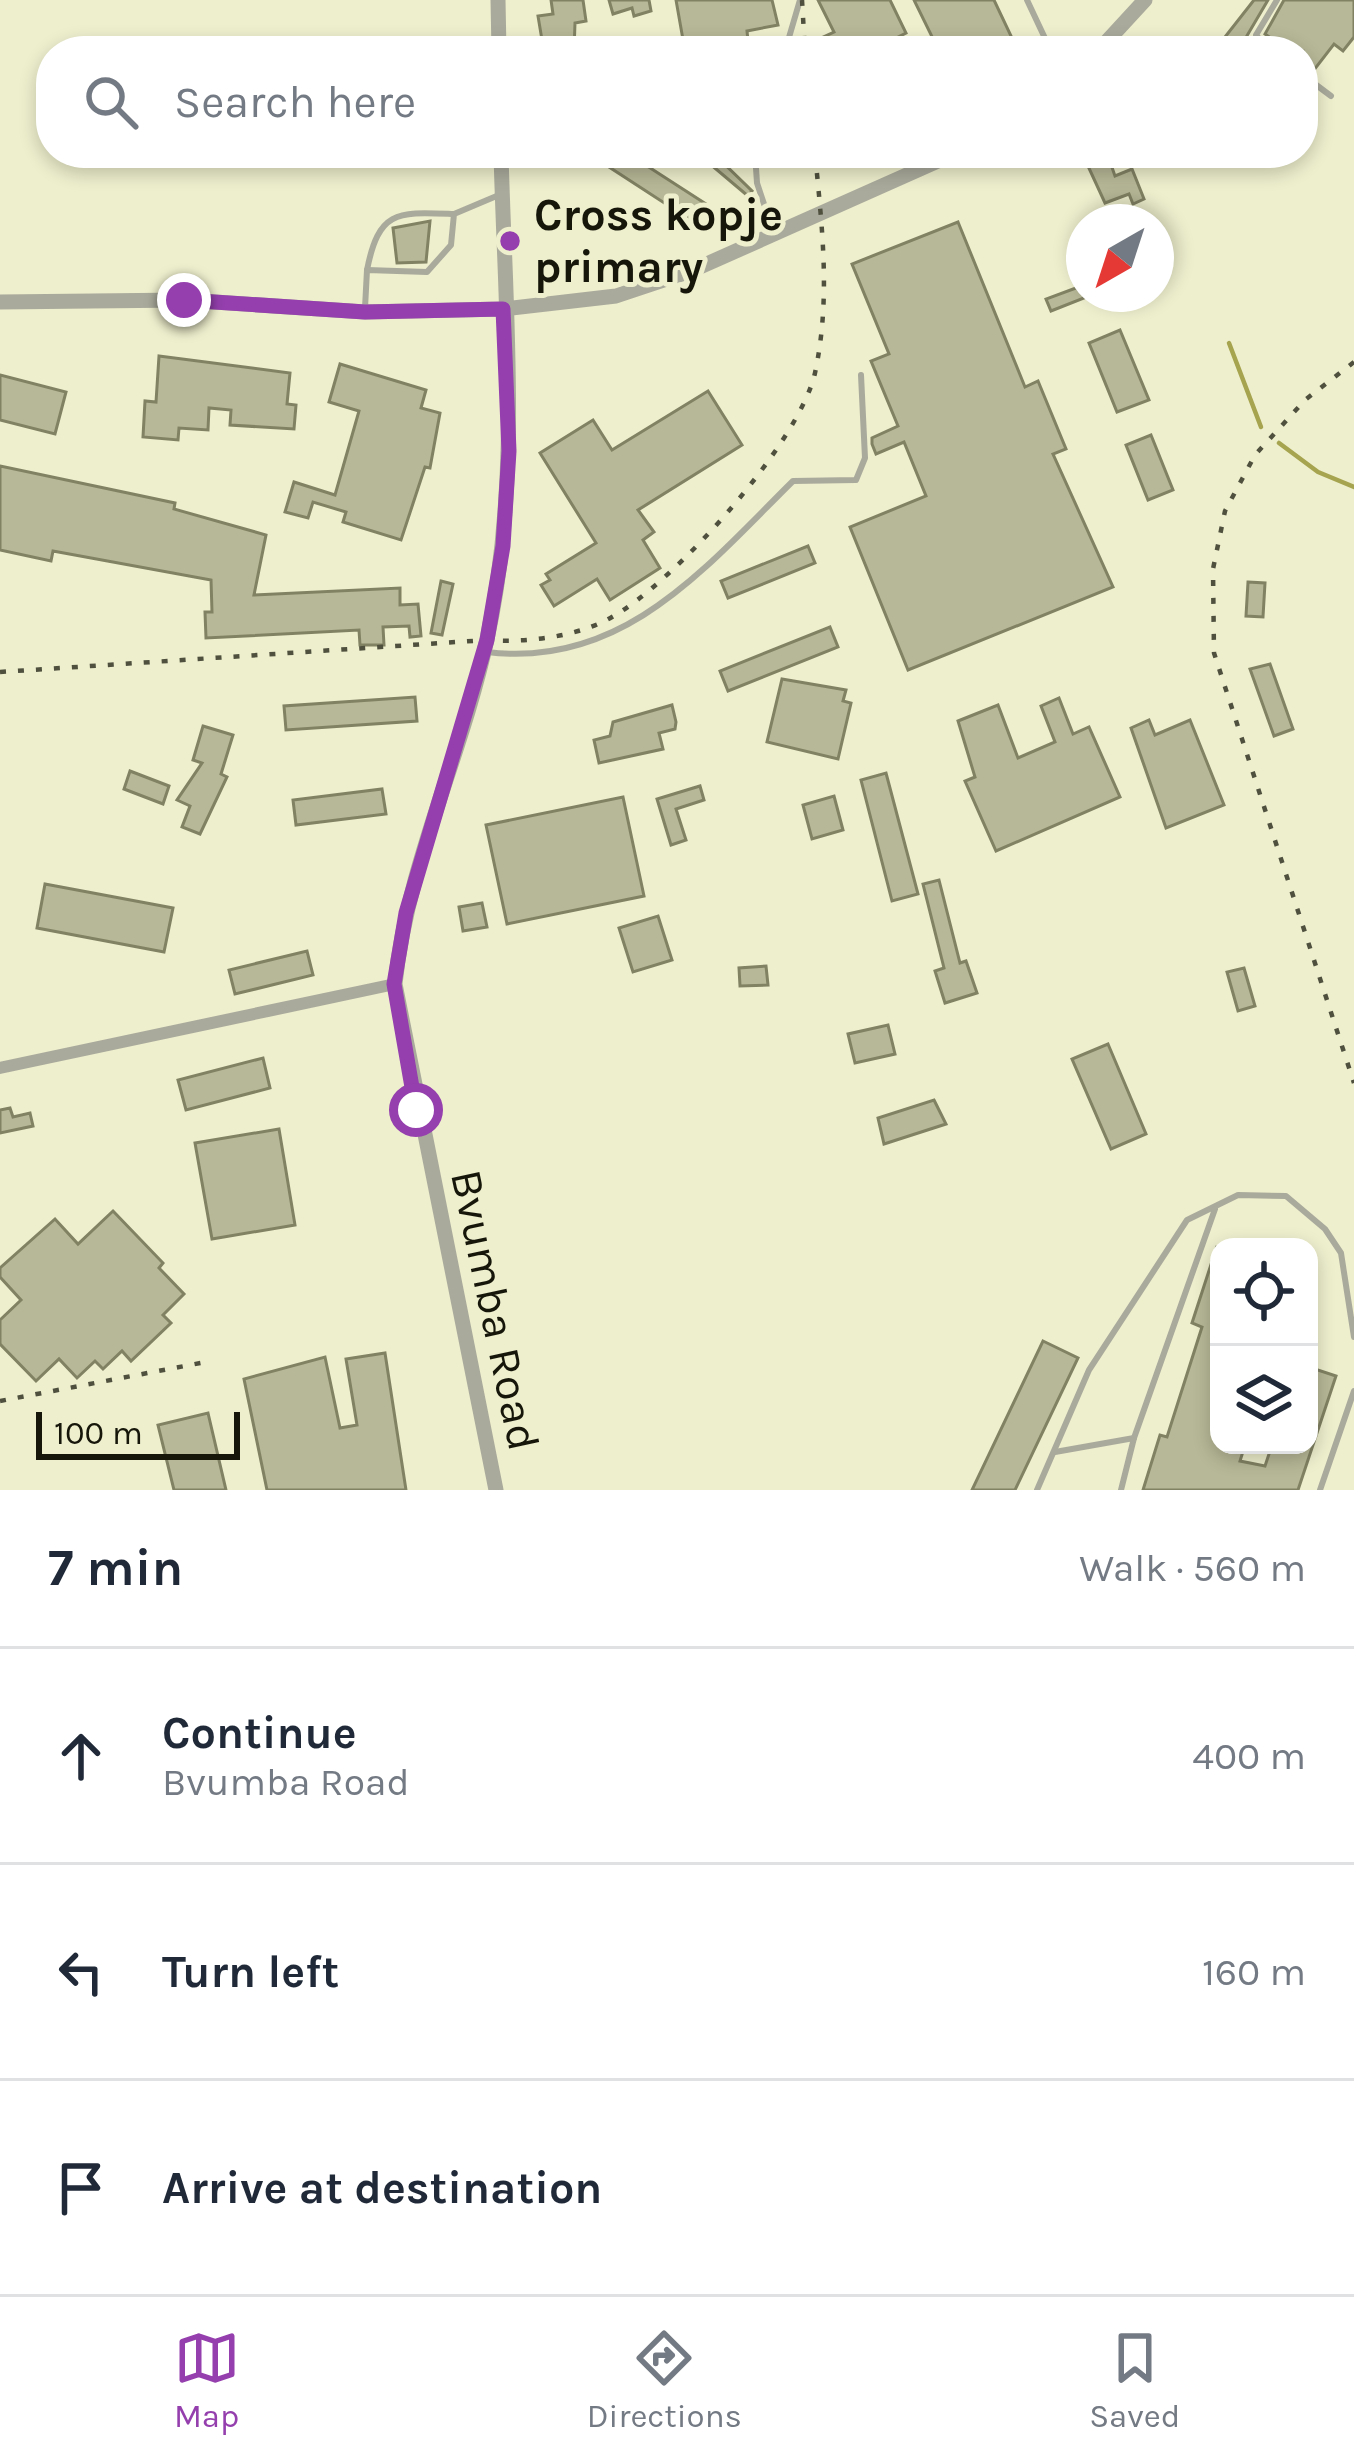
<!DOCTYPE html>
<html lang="en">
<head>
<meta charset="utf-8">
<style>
	:root { --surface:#fff; --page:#f6f6f7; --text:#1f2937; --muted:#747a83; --line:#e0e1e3; --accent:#943fad }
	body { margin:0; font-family:Karla,sans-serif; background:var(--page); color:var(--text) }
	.controls { position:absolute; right:36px; bottom:36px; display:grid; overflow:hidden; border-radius:24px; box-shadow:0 6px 18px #0003 }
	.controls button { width:108px; height:108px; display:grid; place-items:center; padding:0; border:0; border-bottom:3px solid var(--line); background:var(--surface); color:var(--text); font:60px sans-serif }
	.compass { position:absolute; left:1066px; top:204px; width:108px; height:108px; border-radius:50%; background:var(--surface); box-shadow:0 6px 18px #0003; rotate:219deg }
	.scale { position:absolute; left:36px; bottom:30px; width:204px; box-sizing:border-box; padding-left:12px; border:6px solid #16160a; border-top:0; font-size:33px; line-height:42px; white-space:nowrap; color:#16160a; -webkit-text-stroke:9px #eeefcd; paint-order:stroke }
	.stop { position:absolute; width:36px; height:36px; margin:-27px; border:9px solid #943fad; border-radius:50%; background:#fff }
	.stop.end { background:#943fad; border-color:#fff; box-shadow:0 3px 12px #0008 }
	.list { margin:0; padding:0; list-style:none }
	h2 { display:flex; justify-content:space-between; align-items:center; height:156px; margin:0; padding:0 48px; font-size:51px }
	h2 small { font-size:39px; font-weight:400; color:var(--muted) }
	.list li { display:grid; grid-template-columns:78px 1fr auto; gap:36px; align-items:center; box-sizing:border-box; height:216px; padding:0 48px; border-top:3px solid var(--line) }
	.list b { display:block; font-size:45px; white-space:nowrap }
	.list p { margin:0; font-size:39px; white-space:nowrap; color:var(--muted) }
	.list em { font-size:39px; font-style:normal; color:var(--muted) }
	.icon { flex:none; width:66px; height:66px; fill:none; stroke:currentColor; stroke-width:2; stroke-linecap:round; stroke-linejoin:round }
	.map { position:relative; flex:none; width:1354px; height:1490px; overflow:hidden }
	.search { position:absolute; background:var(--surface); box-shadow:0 6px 18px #0003; left:36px; right:36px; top:36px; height:132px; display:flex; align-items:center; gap:30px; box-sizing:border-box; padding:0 42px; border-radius:48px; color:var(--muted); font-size:45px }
	.sheet { height:804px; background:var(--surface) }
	nav { display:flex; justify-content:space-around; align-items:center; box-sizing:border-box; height:168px; border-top:3px solid var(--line); background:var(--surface); font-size:33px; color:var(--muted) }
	nav a { display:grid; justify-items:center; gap:6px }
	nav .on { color:var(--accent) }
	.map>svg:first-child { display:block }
</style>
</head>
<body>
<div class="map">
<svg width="1354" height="1490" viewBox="0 0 1354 1490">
	<rect width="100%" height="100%" fill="#eeefcd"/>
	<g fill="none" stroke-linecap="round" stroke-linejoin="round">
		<g stroke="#a6a44f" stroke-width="4.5">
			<path d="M1229 343 1261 427"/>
			<path d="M1279 443 1318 472 1354 487"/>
		</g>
	</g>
	<g fill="#b7b897" stroke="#818263" stroke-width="3">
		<path d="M551 0H583L586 21 575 23 574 51H534V40H542L538 16 553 14Z"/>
		<path d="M609 0H649L651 11 634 16 632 8 613 14Z"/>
		<path d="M676 0H772L778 25 747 31 749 51H685Z"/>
		<path d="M818 0H890L906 33 870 51H825L819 39 834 32Z"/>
		<path d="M914 0H994L1012 38 986 51H939Z"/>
		<path d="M1254 0H1268L1238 51H1214Z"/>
		<path d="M1284 0H1354V37L1343 51 1334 44 1314 70 1303 62V51H1289L1265 34Z"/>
		<path d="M614 153H627L706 204 695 223 606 165Z"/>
		<path d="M697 153H713L752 191 748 196Z"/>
		<path d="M1082 153H1107L1115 176 1132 169 1144 199 1133 204 1129 194 1105 203Z"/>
		<path d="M430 221 426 262 397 263 393 228Z"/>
		<path d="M958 222 1025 387 1038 381 1066 449 1053 454 1113 587 908 670 850 527 926 496 904 442 876 454 872 444V438L898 426 871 361 889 354 852 264Z"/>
		<path d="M1084 285V298L1051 311 1046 299Z"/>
		<path d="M1120 330 1149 400 1117 412 1089 343Z"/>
		<path d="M159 356 290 373 287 404 296 405 294 429 230 425 231 410 209 408 208 430 179 428 178 440 143 437 145 401 156 402Z"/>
		<path d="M340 364 426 390 421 408 440 413 430 468 425 467 401 540 343 522 346 512 313 502 308 518 285 512 294 482 335 495 359 411 329 402Z"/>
		<path d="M0 375 66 392 55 434 0 420Z"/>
		<path d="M708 391 742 445 638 510 654 532 643 540 660 568 610 600 597 579 554 606 541 585 550 580 546 574 596 543 540 453 593 420 612 450Z"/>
		<path d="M1151 435 1173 490 1148 500 1126 445Z"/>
		<path d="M0 466 175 503 174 509 266 535 254 595 400 588V605L418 604 421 636 410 637 409 626 383 627 384 645H360L359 630 206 638 205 612H212L211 580 53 551 51 561 0 550Z"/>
		<path d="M808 546 815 563 728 598 721 581Z"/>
		<path d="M441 581 453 584 442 635 431 633Z"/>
		<path d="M1248 582 1265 583 1263 617 1246 616Z"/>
		<path d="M830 627 838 647 728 691 720 671Z"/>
		<path d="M1270 664 1293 729 1274 736 1250 669Z"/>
		<path d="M782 679 846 690 843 701 851 703 838 759 767 742Z"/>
		<path d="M415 697 417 721 286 730 284 706Z"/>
		<path d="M1059 698 1073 734 1089 727 1120 797 996 851 965 781 975 777 958 721 998 705 1018 758 1055 742 1041 706Z"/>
		<path d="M672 705 676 722 675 729 659 733 663 749 599 763 594 740 610 736 613 722Z"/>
		<path d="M1149 720 1155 735 1190 720 1224 805 1166 828 1131 728Z"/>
		<path d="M203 726 233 735 221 774 227 777 200 834 182 827 190 806 177 800 202 763 193 760Z"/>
		<path d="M130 771 169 786 163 804 124 789Z"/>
		<path d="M886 773 918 894 892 901 861 780Z"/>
		<path d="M700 786 704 800 676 809 686 840 671 845 657 799Z"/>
		<path d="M382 789 386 814 296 825 293 800Z"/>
		<path d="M834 796 843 830 812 839 803 805Z"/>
		<path d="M623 797 644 896 507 924 486 825Z"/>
		<path d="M939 880 960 963 966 961 977 993 945 1003 935 971 944 968 923 884Z"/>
		<path d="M45 884 173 908 164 952 37 928Z"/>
		<path d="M482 903 487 927 463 931 459 907Z"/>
		<path d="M658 916 672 960 633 972 619 928Z"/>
		<path d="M307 951 313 975 235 994 229 970Z"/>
		<path d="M766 966 768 985 740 986 739 968Z"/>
		<path d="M1244 968 1255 1006 1238 1011 1227 972Z"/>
		<path d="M888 1025 895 1054 855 1063 848 1034Z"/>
		<path d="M1108 1044 1146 1134 1111 1149 1072 1059Z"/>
		<path d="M263 1058 270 1088 186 1110 178 1080Z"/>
		<path d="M934 1100 946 1124 884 1144 878 1118Z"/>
		<path d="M10 1108 13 1117 30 1113 33 1126 0 1133V1110Z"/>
		<path d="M279 1129 295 1225 212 1239 195 1143Z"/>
		<path d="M113 1211 163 1263 159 1268 184 1294 163 1315 171 1323 131 1361 122 1351 103 1369 95 1361 77 1378 59 1359 36 1381 0 1344V1320L21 1300 0 1277V1268L55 1219 78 1244Z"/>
		<path d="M1217 1246 1219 1445H1245L1240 1461 1265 1466 1272 1445H1309V1367L1336 1376 1298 1490H1143L1160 1435 1167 1437 1202 1327 1192 1323Z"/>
		<path d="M1043 1341 1078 1358 1015 1490H972Z"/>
		<path d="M385 1353 406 1490H267L244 1379 325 1357 340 1428 357 1425 346 1359Z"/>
		<path d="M208 1413 226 1490H174L158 1425Z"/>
	</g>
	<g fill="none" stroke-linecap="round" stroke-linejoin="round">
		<g stroke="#aaaa9c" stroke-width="6">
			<path d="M1027 0 1051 51"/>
			<path d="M785 51 800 0"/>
			<path d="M1269 51 1256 35 1277 0"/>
			<path d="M1303 75 1331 96"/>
			<path d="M755 153 757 183 773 231"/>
			<path d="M367 270C379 209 398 212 454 214"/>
			<path d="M365 308 367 270 427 272 451 245 454 214 499 195"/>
			<path d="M487 652C623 669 706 567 793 481L856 480 865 458 861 375"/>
			<path d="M1055 1452 1134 1438"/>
			<path d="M1037 1490 1089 1370 1187 1220 1238 1195 1286 1196 1325 1229 1341 1253 1354 1337"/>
			<path d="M1121 1490 1134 1438 1215 1209"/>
			<path d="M1320 1490 1354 1391"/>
		</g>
		<path stroke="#aaaa9c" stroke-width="12" d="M0 1068 395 984"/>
		<g stroke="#aaaa9c" stroke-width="15">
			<path d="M498 0 499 51"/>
			<path d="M1098 51 1145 0"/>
			<path d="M0 302 184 300 365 312 503 309 616 296 691 271 956 153"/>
			<path d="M496 1490 395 984C407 865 462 755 487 639 522 480 505 314 501 153"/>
		</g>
		<g stroke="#4f503e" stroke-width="4.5" stroke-dasharray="6 12" stroke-linecap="butt">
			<path d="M802 0 805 51"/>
			<path d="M1354 362 1305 400 1255 455 1225 511 1213 569 1214 653 1354 1083"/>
			<path d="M0 672 487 640C525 643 578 637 612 617 675 582 799 443 815 373 831 298 822 228 815 153"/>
			<path d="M0 1401 211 1361"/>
		</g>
	</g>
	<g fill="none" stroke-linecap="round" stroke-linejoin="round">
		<path stroke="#943fad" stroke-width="15" d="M184 300 365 312 503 309 509 451 503 546 487 640 406 913 394 984 416 1110"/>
	</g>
	<circle fill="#943fad" stroke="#eeefcd" stroke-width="4.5" cx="510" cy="241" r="12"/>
	<g text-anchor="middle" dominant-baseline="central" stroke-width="10" stroke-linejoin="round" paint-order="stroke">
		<g font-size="45" font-weight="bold" fill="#16160a" stroke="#eeefcd" text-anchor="start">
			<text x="534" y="215">Cross kopje<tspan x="534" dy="52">primary</tspan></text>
		</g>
		<g font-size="45" fill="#16160a" stroke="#eeefcd">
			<text transform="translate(495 1310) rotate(78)">Bvumba Road</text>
		</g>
	</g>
</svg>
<div class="controls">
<button><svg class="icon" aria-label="locate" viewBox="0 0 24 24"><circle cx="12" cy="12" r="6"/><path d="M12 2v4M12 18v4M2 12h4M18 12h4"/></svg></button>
<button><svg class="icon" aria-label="layers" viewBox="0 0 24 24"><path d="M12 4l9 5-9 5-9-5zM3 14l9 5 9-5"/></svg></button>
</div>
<svg class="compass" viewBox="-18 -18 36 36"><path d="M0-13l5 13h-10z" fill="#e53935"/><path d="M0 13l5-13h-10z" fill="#747a83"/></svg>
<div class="scale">100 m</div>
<div class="stop" style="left:416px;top:1110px"></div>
<div class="stop end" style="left:184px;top:300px"></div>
<div class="search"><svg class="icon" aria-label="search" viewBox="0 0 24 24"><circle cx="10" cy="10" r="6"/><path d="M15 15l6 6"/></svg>Search here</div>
</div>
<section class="sheet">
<h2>7 min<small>Walk · 560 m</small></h2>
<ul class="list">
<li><svg class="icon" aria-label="ahead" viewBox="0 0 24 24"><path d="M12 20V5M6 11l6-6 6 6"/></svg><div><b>Continue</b><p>Bvumba Road</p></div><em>400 m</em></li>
<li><svg class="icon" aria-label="left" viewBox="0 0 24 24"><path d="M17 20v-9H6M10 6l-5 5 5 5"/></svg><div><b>Turn left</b></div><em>160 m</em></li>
<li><svg class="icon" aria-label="arrive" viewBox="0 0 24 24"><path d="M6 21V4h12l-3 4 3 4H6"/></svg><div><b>Arrive at destination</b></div></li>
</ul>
</section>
<nav>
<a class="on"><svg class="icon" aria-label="map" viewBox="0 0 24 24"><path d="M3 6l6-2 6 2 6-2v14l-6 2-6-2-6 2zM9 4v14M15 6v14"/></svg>Map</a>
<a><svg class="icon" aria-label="directions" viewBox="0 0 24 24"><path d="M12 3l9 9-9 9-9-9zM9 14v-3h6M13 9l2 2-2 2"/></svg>Directions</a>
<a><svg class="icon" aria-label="saved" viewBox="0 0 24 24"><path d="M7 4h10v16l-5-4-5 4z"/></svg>Saved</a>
</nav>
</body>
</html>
